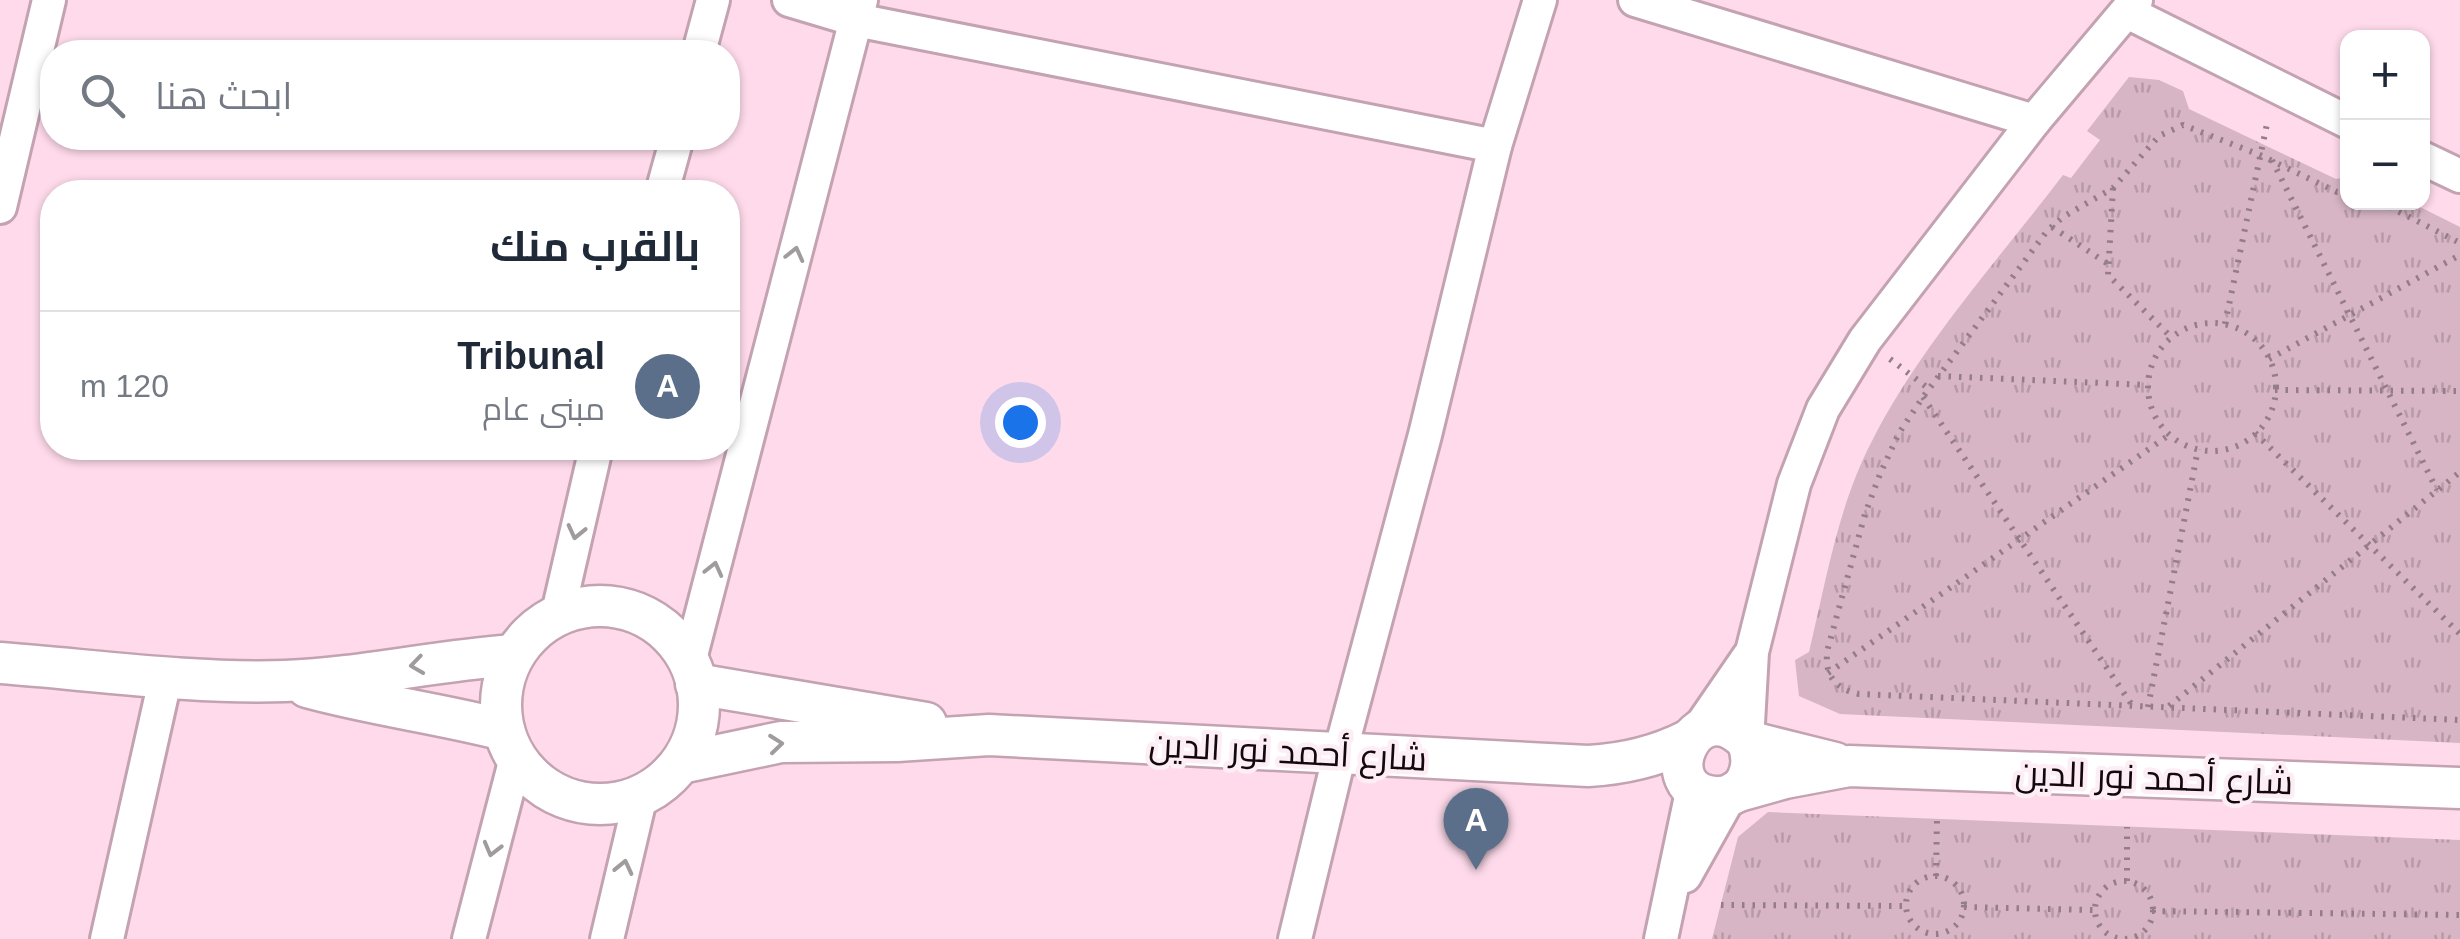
<!DOCTYPE html>
<html lang="ar">
<head>
<meta charset="utf-8">
<style>
	:root { --surface:#fff; --page:#f2f2f3; --text:#1f2937; --muted:#747a83; --line:#e0e1e3; --accent:#d93025 }
	body { margin:0; font-family:Arial,Cairo,sans-serif; background:var(--page); color:var(--text); direction:rtl }
	.controls { position:absolute; right:30px; top:30px; display:grid; overflow:hidden; border-radius:20px; box-shadow:0 2px 8px #0004 }
	.controls button { width:90px; height:90px; display:grid; place-items:center; padding:0; border:0; border-bottom:2px solid var(--line); background:var(--surface); color:var(--text); font:50px sans-serif }
	.you { position:absolute; left:1020px; top:422px; width:35px; height:35px; margin:-25px; border:8px solid #fff; border-radius:50%; background:#1a73e8; box-shadow:0 0 0 15px #1a73e833 }
	.badge { display:grid; place-items:center; width:65px; height:65px; border-radius:50%; background:var(--accent); color:#fff; font-size:32px; font-weight:700 }
	.pin { position:absolute; translate:-50% -82px; filter:drop-shadow(0 2px 5px #0008) }
	.pin::after { content:''; position:absolute; top:52px; width:35px; height:30px; background:inherit; clip-path:polygon(0 0,100% 0,50% 100%) }
	.list { margin:0; padding:0; list-style:none }
	h2 { display:flex; justify-content:space-between; align-items:center; height:130px; margin:0; padding:0 40px; font-size:42px }
	h2 small { font-size:32px; font-weight:400; color:var(--muted) }
	.list li { display:grid; grid-template-columns:65px 1fr auto; gap:30px; align-items:center; box-sizing:border-box; height:150px; padding:0 40px; border-top:2px solid var(--line) }
	.list b { display:block; font-size:38px; white-space:nowrap }
	.list p { margin:0; font-size:32px; white-space:nowrap; color:var(--muted) }
	.list em { font-size:32px; font-style:normal; color:var(--muted) }
	.icon { flex:none; width:55px; height:55px; fill:none; stroke:currentColor; stroke-width:2; stroke-linecap:round; stroke-linejoin:round }
	.map { position:relative; flex:none; width:2460px; height:939px; overflow:hidden; direction:ltr }
	.search { position:absolute; background:var(--surface); box-shadow:0 2px 8px #0004; left:40px; top:40px; width:700px; height:110px; display:flex; align-items:center; gap:25px; box-sizing:border-box; padding:0 35px; border-radius:40px; color:var(--muted); font-size:38px }
	.panel { position:absolute; background:var(--surface); box-shadow:0 2px 8px #0004; left:40px; top:180px; width:700px; height:280px; border-radius:40px; direction:rtl }
	.map>svg:first-child { display:block }
</style>
</head>
<body>
<div class="map">
<svg width="2460" height="939" viewBox="0 0 2460 939">
	<defs>
		<pattern id="park-tufts" width="24" height="20" patternUnits="userSpaceOnUse" patternTransform="scale(2.5)"><rect width="24" height="20" fill="#d7b5c4"/><path d="M3 7l-1-3M5 7V3M7 7l1-3M15 17l-1-3M17 17v-4M19 17l1-3" fill="none" stroke="#b89aa7"/></pattern>
	</defs>
	<rect width="100%" height="100%" fill="#fedaea"/>
	<g fill="url(#park-tufts)">
		<path d="M2129 77 2159 80 2183 91 2189 109 2336 179 2347 177 2348 202 2412 203 2460 227V743L1840 714 1799 696 1795 660 1809 652C1826 581 1838 506 1872 441 1920 346 1999 259 2063 175L2071 178 2100 140 2087 131Z"/>
		<path d="M1768 812 2460 840V939H1712L1738 837Z"/>
	</g>
	<g fill="none" stroke-linecap="round" stroke-linejoin="round">
		<defs>
			<g id="minor">
				<path d="M789 0 856 20 1495 146"/>
				<path d="M1635 0 2034 121"/>
				<path d="M2127 12 2348 122"/>
				<path d="M699 52 713 0"/>
				<path d="M2422 158 2460 176"/>
				<path d="M662 192 677 138"/>
				<path d="M0 207 49 0"/>
				<path d="M557 617 596 448"/>
				<path d="M689 663 861 0"/>
				<path d="M1696 733 1749 656"/>
				<path d="M1747 741 1752 652 1794 484 1823 409 1865 340 2034 121 2136 0"/>
				<path d="M1685 876 1731 794"/>
				<path d="M107 939 166 676"/>
				<path d="M469 939 516 758"/>
				<path d="M607 939 641 795"/>
				<path d="M1295 939 1340 753 1425 435 1495 146 1540 0"/>
				<path d="M1661 939 1693 787"/>
			</g>
			<g id="tertiary">
				<circle cx="600" cy="705" r="99"/>
				<path d="M0 663C93 670 192 684 285 681 362 678 438 660 514 655"/>
				<path d="M696 684 926 723"/>
				<path d="M307 687C372 705 438 713 504 730"/>
				<path d="M1747 741C1758 766 1747 799 1715 797 1650 792 1694 686 1747 741L1835 763"/>
				<path d="M681 763 781 742 897 741 989 735 1588 766C1624 764 1656 757 1689 740"/>
				<path d="M1735 792 1785 778 1849 766 2460 788"/>
			</g>
		</defs>
		<use href="#minor" stroke="#c3a2b1" stroke-width="38"/>
		<use href="#tertiary" stroke="#c3a2b1" stroke-width="45"/>
		<g stroke="#957d88" stroke-width="6" stroke-dasharray="2.5 8" stroke-linecap="butt">
			<path d="M2272 160 2437 490"/>
			<path d="M2113 188 2108 275 2172 338"/>
			<path d="M2348 192H2337L2260 155 2183 125 2159 136 2113 188 2063 217 2047 231 1923 397 1899 433 1880 474 1865 514 1828 648C1823 673 1834 689 1859 694L2460 720"/>
			<path d="M2380 202 2460 243"/>
			<path d="M2052 227 2108 264"/>
			<circle cx="2212" cy="387" r="64"/>
			<path d="M2225 324 2268 119"/>
			<path d="M1890 359 1929 389"/>
			<path d="M2269 359 2460 255"/>
			<path d="M1938 376 2148 385"/>
			<path d="M2275 390 2460 391"/>
			<path d="M1923 397 2132 705"/>
			<path d="M2255 433 2460 634"/>
			<path d="M1828 673 2169 435"/>
			<path d="M2169 706 2460 472"/>
			<path d="M2148 707 2198 449"/>
			<path d="M1936 876 1937 819"/>
			<circle cx="1935" cy="905" r="29"/>
			<path d="M2127 881V827"/>
			<circle cx="2124" cy="910" r="29"/>
			<path d="M1721 905 1906 906"/>
			<path d="M1964 907 2095 910"/>
			<path d="M2152 911 2460 915"/>
		</g>
		<use href="#minor" stroke="#fff" stroke-width="32"/>
		<use href="#tertiary" stroke="#fff" stroke-width="40"/>
	</g>
	<defs><path id="oneway-chevron" d="M-2-3.5L2.5 0L-2 3.5" fill="none" stroke-width="1.6" stroke-linecap="round" stroke-linejoin="round" transform="scale(2.5)"/></defs>
	<g stroke="#a09c9e">
		<use href="#oneway-chevron" transform="translate(795 254) rotate(-76)"/>
		<use href="#oneway-chevron" transform="translate(576 532) rotate(103)"/>
		<use href="#oneway-chevron" transform="translate(714 569) rotate(-76)"/>
		<use href="#oneway-chevron" transform="translate(417 665) rotate(172)"/>
		<use href="#oneway-chevron" transform="translate(776 744) rotate(-6)"/>
		<use href="#oneway-chevron" transform="translate(492 849) rotate(105)"/>
		<use href="#oneway-chevron" transform="translate(624 867) rotate(-77)"/>
	</g>
	<g text-anchor="middle" dominant-baseline="central" stroke-width="9" stroke-linejoin="round" paint-order="stroke">
		<g font-size="35" fill="#12080d" stroke="#fdeef5">
			<text transform="translate(1288 751) rotate(3)">شارع أحمد نور الدين</text>
			<text transform="translate(2154 777) rotate(2)">شارع أحمد نور الدين</text>
		</g>
	</g>
</svg>
<div class="controls">
<button>+</button>
<button>−</button>
</div>
<div class="you"></div>
<div class="pin badge" style="left:1476px;top:870px;background:#5c6f8a">A</div>
<div class="search"><svg class="icon" aria-label="search" viewBox="0 0 24 24"><circle cx="10" cy="10" r="6"/><path d="M15 15l6 6"/></svg>ابحث هنا</div>
<section class="panel">
<h2>بالقرب منك<small></small></h2>
<ul class="list">
<li><span class="badge" style="background:#5c6f8a">A</span><div><b>Tribunal</b><p>مبنى عام</p></div><em>120 m</em></li>
</ul>
</section>
</div>
</body>
</html>
